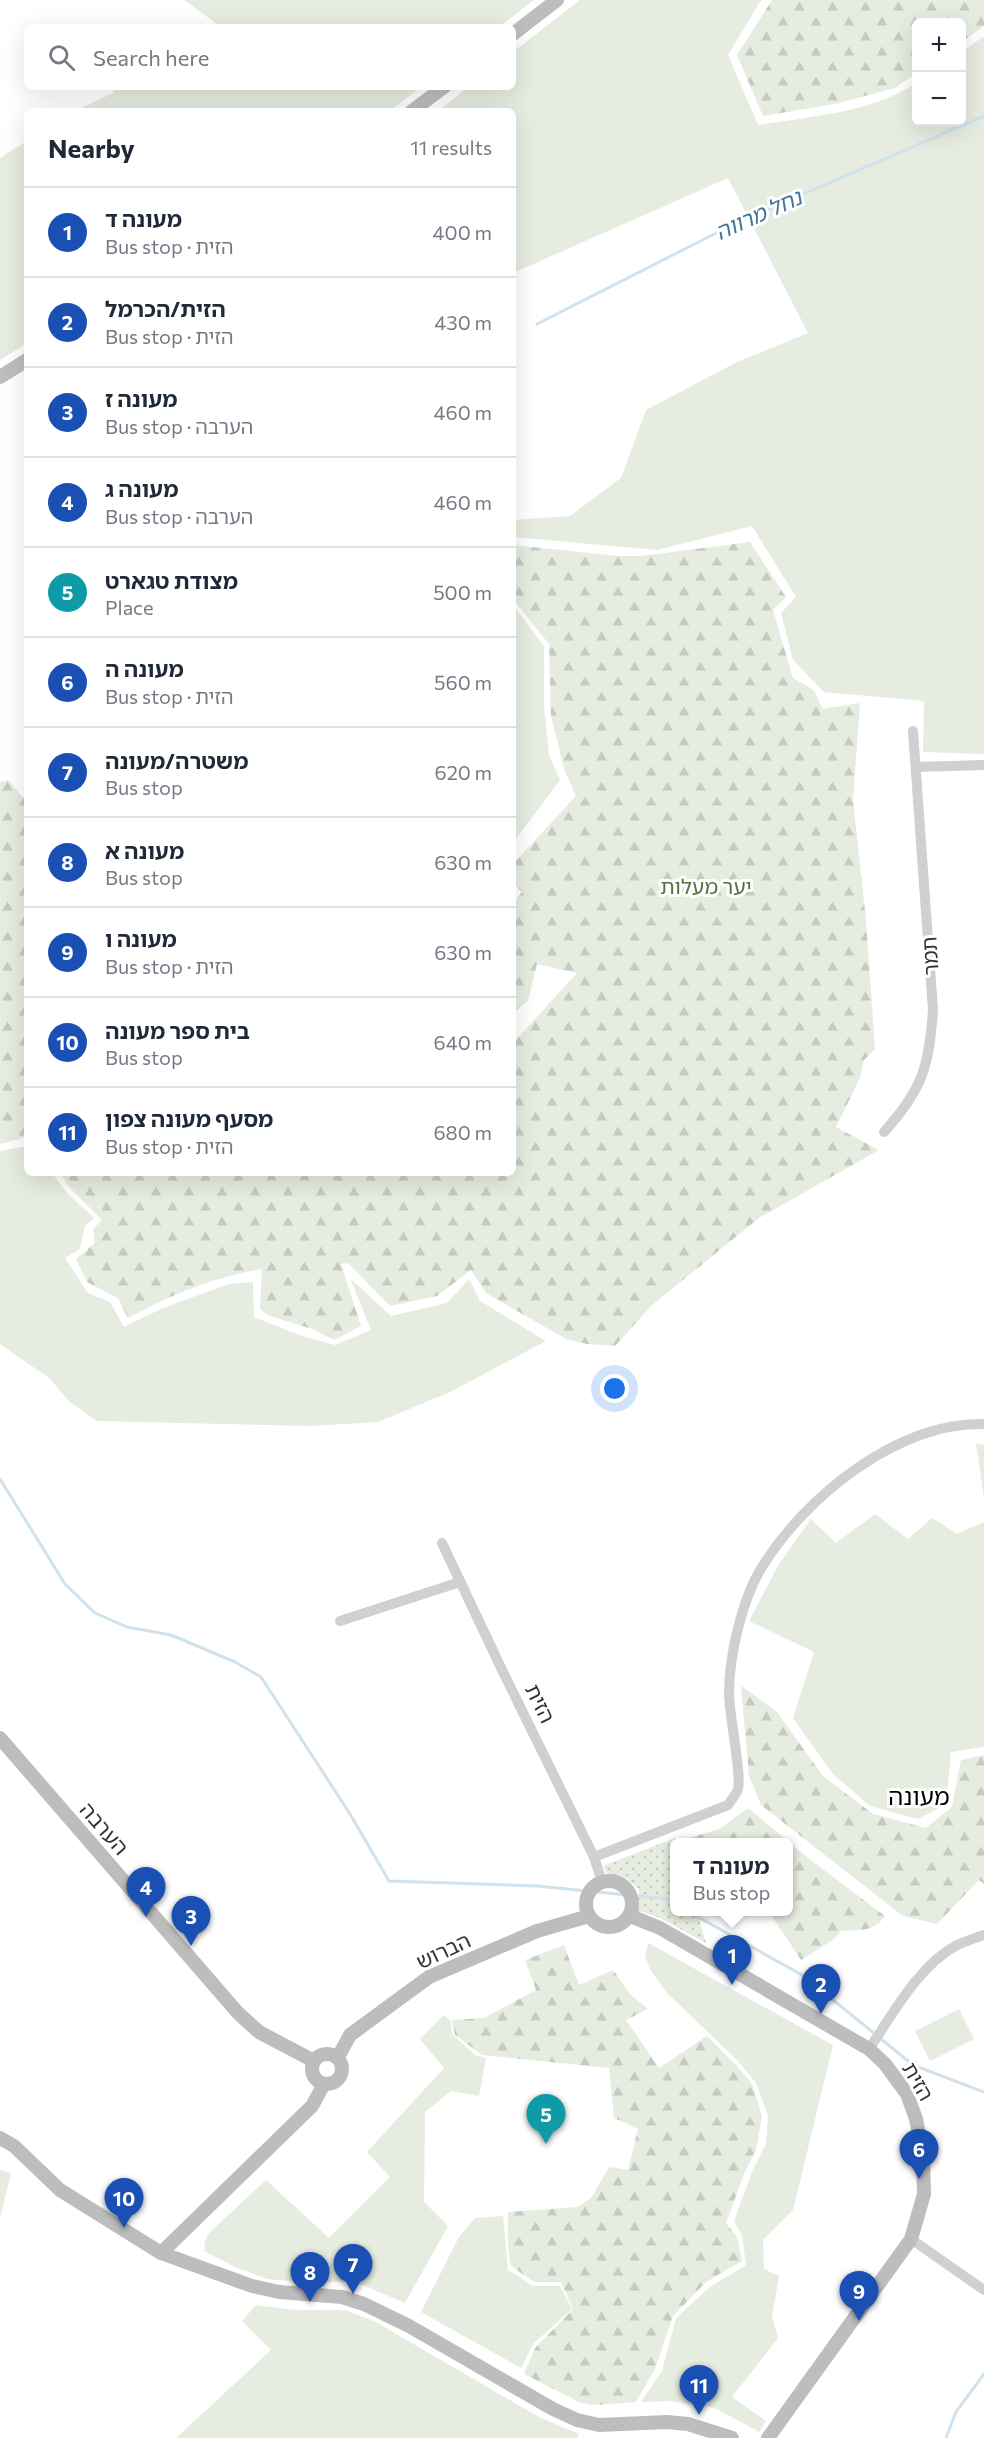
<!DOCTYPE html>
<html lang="en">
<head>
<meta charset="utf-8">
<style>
	:root { --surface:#fff; --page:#f6f6f7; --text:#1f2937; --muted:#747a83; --line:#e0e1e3; --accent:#e63946 }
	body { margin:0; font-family:Commissioner,"Noto Sans Hebrew",sans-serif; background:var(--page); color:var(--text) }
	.controls { position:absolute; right:18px; top:18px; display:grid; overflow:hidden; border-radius:9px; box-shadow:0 6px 24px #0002 }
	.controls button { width:54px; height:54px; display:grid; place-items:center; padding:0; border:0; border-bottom:2px solid var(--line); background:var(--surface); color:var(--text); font:30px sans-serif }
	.you { position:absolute; left:615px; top:1389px; width:21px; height:21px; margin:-15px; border:4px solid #fff; border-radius:50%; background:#1a73e8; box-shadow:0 0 0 9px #1a73e833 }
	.badge { display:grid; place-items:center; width:39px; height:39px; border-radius:50%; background:var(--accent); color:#fff; font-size:20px; font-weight:700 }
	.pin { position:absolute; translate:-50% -50px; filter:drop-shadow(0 2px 3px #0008) }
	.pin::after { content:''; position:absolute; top:32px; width:21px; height:18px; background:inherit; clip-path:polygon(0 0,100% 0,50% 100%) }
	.popup { position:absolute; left:670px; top:1838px; width:123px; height:78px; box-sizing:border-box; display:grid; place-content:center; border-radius:9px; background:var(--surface); filter:drop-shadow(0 2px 4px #0005); font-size:20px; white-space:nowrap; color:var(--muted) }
	.popup b { font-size:22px; color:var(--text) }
	.popup::after { content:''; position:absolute; left:50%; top:100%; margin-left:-12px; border:12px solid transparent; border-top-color:var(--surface) }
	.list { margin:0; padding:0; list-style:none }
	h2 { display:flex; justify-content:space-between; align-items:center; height:78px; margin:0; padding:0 24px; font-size:26px }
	h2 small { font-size:20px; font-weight:400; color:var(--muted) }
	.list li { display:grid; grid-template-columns:39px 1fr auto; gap:18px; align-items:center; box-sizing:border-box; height:90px; padding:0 24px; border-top:2px solid var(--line) }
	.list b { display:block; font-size:22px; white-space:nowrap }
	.list p { margin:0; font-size:20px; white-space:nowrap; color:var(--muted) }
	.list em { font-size:20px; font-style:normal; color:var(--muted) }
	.icon { flex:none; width:33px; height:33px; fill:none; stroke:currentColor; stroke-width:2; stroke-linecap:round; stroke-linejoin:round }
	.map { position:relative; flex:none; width:984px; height:2438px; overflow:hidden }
	.search { position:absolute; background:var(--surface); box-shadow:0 6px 24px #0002; left:24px; top:24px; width:492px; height:66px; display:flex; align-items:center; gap:15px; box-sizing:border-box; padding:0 21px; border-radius:9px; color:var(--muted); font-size:22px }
	.panel { position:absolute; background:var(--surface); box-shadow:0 6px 24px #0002; left:24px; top:108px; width:492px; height:1068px; border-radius:9px }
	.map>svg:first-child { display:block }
</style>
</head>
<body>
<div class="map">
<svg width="984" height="2438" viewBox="0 0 984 2438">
	<defs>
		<pattern id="forest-firs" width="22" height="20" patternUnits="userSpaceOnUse" patternTransform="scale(1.5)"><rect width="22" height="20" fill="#e6ecdf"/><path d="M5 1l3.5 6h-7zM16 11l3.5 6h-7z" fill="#c6cbc0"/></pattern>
		<pattern id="park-dots" width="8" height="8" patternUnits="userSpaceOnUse" patternTransform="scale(1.5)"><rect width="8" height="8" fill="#e6ecdf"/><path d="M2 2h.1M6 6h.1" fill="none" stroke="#c6cbc0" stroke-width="1.8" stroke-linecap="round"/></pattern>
	</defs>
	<rect width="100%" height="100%" fill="#fff"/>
	<g fill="#e6ecdf">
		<path d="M184 0H534L499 27H221Z"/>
		<path d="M580 0H761L728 55 758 125C809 117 874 112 916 83V122H962V52L984 36V754L923 752 924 701 824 692 793 660 781 613 796 597 752 526 657 550 513 537V520L570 516 621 478 646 410 737 362 808 333 728 178 513 273V111H438L468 87H513V52Z"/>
		<path d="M116 87H421L390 111H75L113 93Z"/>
		<path d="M27 141V343L0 360V158Z"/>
		<path d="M513 605 544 646V708L549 755 560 780 513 843Z"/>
		<path d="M27 1146V1173H52L67 1193 94 1218 85 1226 80 1249 65 1258 88 1293 110 1302 124 1327 163 1308 229 1284 253 1282 254 1317 299 1335 335 1345 371 1330 350 1278 391 1316 447 1303 469 1279 480 1301 546 1341 450 1392 378 1422 310 1426 97 1421 70 1402 49 1378 0 1344V1151Z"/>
		<path d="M976 1443 984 1445V1499Z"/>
		<path d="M875 1514 908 1539 932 1518 957 1534 984 1522V1747L951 1752 946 1804 918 1819 870 1806 833 1774 793 1718 814 1652 749 1621 779 1564 811 1519 836 1543Z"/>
		<path d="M648 1943 833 2045 793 2210 763 2240 764 2269 779 2276 772 2317 778 2338 732 2397 766 2421 759 2432 715 2408 668 2401 641 2402 662 2371 676 2318 710 2287 746 2265 742 2236 734 2221 752 2172 766 2144 768 2116 756 2083 737 2060 667 1993 651 1971 645 1956Z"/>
		<path d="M959 2009 974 2039 930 2061 915 2031Z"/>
		<path d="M444 2015 451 2022 452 2034 476 2056 486 2058 479 2096 451 2091 425 2112 424 2202 448 2226 405 2303 355 2282H300L267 2279 235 2267 204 2251 205 2241 209 2233 266 2180 329 2238 390 2177 367 2152 444 2068 420 2039Z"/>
		<path d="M0 2170 11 2173 0 2218Z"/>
		<path d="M503 2216 508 2270 533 2286H560L572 2309 533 2344 521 2368 421 2312 459 2237 475 2218Z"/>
		<path d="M256 2305 295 2310H345L374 2321 539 2417 579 2434 577 2438H176L271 2350 242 2321Z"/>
	</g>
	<g fill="url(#forest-firs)">
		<path d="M772 0H984V26L962 42V22H916V73L895 88 835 104 763 116 737 55Z"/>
		<path d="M750 542 786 597 773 610 793 678 814 690 822 709 860 703 853 799 866 921 875 1049 864 1060 860 1078 836 1127 879 1150 759 1218 651 1306 615 1346 587 1344 566 1339 486 1293 471 1270 437 1296 390 1306 348 1263 341 1264 361 1326 334 1340 312 1329 267 1315 260 1309 262 1269C213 1277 171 1295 128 1318L118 1298 87 1282 76 1259 95 1243 93 1229 102 1220 69 1187 60 1173H513V1043L577 973 537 964 528 1001 513 1013V903L522 892 513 883V864L576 796 564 769 551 715 549 644 513 599V545L619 556H641Z"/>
		<path d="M8 780 27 802V1137L0 1144V782Z"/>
		<path d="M741 1686 777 1712 823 1776 873 1814 926 1828 952 1807 961 1760 984 1755V1884L979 1880 937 1924 903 1916 761 1805 749 1776Z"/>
		<path d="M748 1808 808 1858 885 1916C874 1932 858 1930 841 1931L833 1940 801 1960 769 1912H789V1842H689V1838L719 1829Z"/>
		<path d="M564 1945 579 1985 613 1970 631 1995 648 2009 626 2020 659 2068 707 2036 737 2066 752 2084 762 2116 756 2150 744 2174 726 2223 737 2237 742 2261 706 2282 673 2316 655 2369 636 2402 595 2405 581 2403 524 2374 535 2348 573 2309 561 2282H534L511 2266 508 2248V2212L577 2207 591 2198 609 2167 628 2170 638 2129 614 2118 609 2068 482 2055 455 2035 452 2020 484 2018 536 1990 525 1960Z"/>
	</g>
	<path fill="url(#park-dots)" d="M675 1838V1912H697L706 1943 658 1917 638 1911 639 1889 626 1878 608 1875 603 1866Z"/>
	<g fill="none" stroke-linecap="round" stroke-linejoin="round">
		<g stroke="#cfe2ee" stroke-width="3">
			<path d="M537 324 736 223 984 116"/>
			<path d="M0 1479 65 1584 95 1613 127 1627 171 1635 235 1662 261 1677 350 1814 389 1881 537 1886 667 1899 675 1904"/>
			<path d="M689 1912 802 1975 875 2034"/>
			<path d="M880 2038 913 2065 984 2092"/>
			<path d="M946 2438 956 2412 984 2374"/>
		</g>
		<g stroke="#d0d0d0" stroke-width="10">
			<path d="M916 767 984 765"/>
			<path d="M884 1132C923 1089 929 1066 933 1010L913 731"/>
			<path d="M442 1543 503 1672 594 1857 602 1882"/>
			<path d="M340 1621 460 1582"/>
			<path d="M594 1857 728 1805C731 1800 736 1795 738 1789 742 1777 729 1713 729 1694 729 1656 742 1599 762 1567 805 1497 899 1421 984 1424"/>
			<path d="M869 2049C893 2014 918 1966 957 1945 966 1941 975 1938 984 1935"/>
			<path d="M911 2239 984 2290"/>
		</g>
		<g stroke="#bdbdbd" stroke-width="14">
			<path d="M513 34 557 0"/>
			<path d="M412 111 444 87"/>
			<path d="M0 377 27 360"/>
			<path d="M0 1738 238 2013 259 2032 314 2061"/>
			<circle cx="609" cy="1904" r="23"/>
			<path d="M630 1916 660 1928 869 2049 885 2064 907 2094 916 2119 923 2153 924 2194 911 2239 768 2438"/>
			<circle cx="327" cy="2069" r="15"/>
			<path d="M338 2057 350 2035 429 1977 537 1931 589 1916"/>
			<path d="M0 2138 14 2146 60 2190 161 2253 252 2286 279 2292 342 2297 364 2304 409 2326 553 2409 577 2420 599 2425 667 2422 688 2424 732 2438"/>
			<path d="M161 2253 312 2106 324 2084"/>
		</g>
	</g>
	<g text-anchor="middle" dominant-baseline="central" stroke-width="6" stroke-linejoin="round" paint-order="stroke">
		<g font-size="21" fill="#56703f" stroke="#fff">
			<text x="706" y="885">יער מעלות</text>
		</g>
		<g font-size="21" fill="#333" stroke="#fff">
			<text transform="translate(929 956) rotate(-94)">תמר</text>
			<text transform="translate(541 1703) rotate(64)">הזית</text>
			<text transform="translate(105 1828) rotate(49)">הערבה</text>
			<text transform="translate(443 1950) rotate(-25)">הברוש</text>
			<text transform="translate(919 2081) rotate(60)">הזית</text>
		</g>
		<g font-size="22" font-style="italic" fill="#3f7597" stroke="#fff">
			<text transform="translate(758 214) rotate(-24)">נחל מרווה</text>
		</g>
		<g font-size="24" fill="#000" stroke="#fff">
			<text x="919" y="1795">מעונה</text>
		</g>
	</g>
</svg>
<div class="controls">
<button>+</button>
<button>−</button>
</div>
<div class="you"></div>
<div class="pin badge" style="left:732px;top:1985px;background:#1a4fb4">1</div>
<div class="popup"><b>מעונה ד</b>Bus stop</div>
<div class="pin badge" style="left:821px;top:2014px;background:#1a4fb4">2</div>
<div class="pin badge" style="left:191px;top:1946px;background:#1a4fb4">3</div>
<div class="pin badge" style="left:146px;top:1917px;background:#1a4fb4">4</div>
<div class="pin badge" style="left:546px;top:2144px;background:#0f9aa8">5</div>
<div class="pin badge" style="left:919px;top:2179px;background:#1a4fb4">6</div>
<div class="pin badge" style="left:353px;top:2294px;background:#1a4fb4">7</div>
<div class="pin badge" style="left:310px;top:2302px;background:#1a4fb4">8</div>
<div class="pin badge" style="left:859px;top:2321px;background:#1a4fb4">9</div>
<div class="pin badge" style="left:124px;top:2228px;background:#1a4fb4">10</div>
<div class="pin badge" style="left:699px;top:2415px;background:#1a4fb4">11</div>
<div class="search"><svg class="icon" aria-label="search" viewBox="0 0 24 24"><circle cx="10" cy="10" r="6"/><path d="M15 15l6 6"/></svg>Search here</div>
<section class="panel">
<h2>Nearby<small>11 results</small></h2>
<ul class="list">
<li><span class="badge" style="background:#1a4fb4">1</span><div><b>מעונה ד</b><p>Bus stop · הזית</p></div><em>400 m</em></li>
<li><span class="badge" style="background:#1a4fb4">2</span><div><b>הזית/הכרמל</b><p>Bus stop · הזית</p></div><em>430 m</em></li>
<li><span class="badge" style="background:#1a4fb4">3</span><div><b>מעונה ז</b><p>Bus stop · הערבה</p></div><em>460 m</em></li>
<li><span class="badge" style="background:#1a4fb4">4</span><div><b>מעונה ג</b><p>Bus stop · הערבה</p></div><em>460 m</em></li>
<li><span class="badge" style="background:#0f9aa8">5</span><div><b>מצודת טגארט</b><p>Place</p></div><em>500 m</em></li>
<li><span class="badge" style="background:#1a4fb4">6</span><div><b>מעונה ה</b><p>Bus stop · הזית</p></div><em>560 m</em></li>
<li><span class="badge" style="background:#1a4fb4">7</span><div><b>משטרה/מעונה</b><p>Bus stop</p></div><em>620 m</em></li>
<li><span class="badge" style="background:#1a4fb4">8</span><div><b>מעונה א</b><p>Bus stop</p></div><em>630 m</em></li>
<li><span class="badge" style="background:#1a4fb4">9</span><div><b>מעונה ו</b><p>Bus stop · הזית</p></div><em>630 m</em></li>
<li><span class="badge" style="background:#1a4fb4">10</span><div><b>בית ספר מעונה</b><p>Bus stop</p></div><em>640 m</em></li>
<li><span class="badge" style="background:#1a4fb4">11</span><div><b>מסעף מעונה צפון</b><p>Bus stop · הזית</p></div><em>680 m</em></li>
</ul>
</section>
</div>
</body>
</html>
